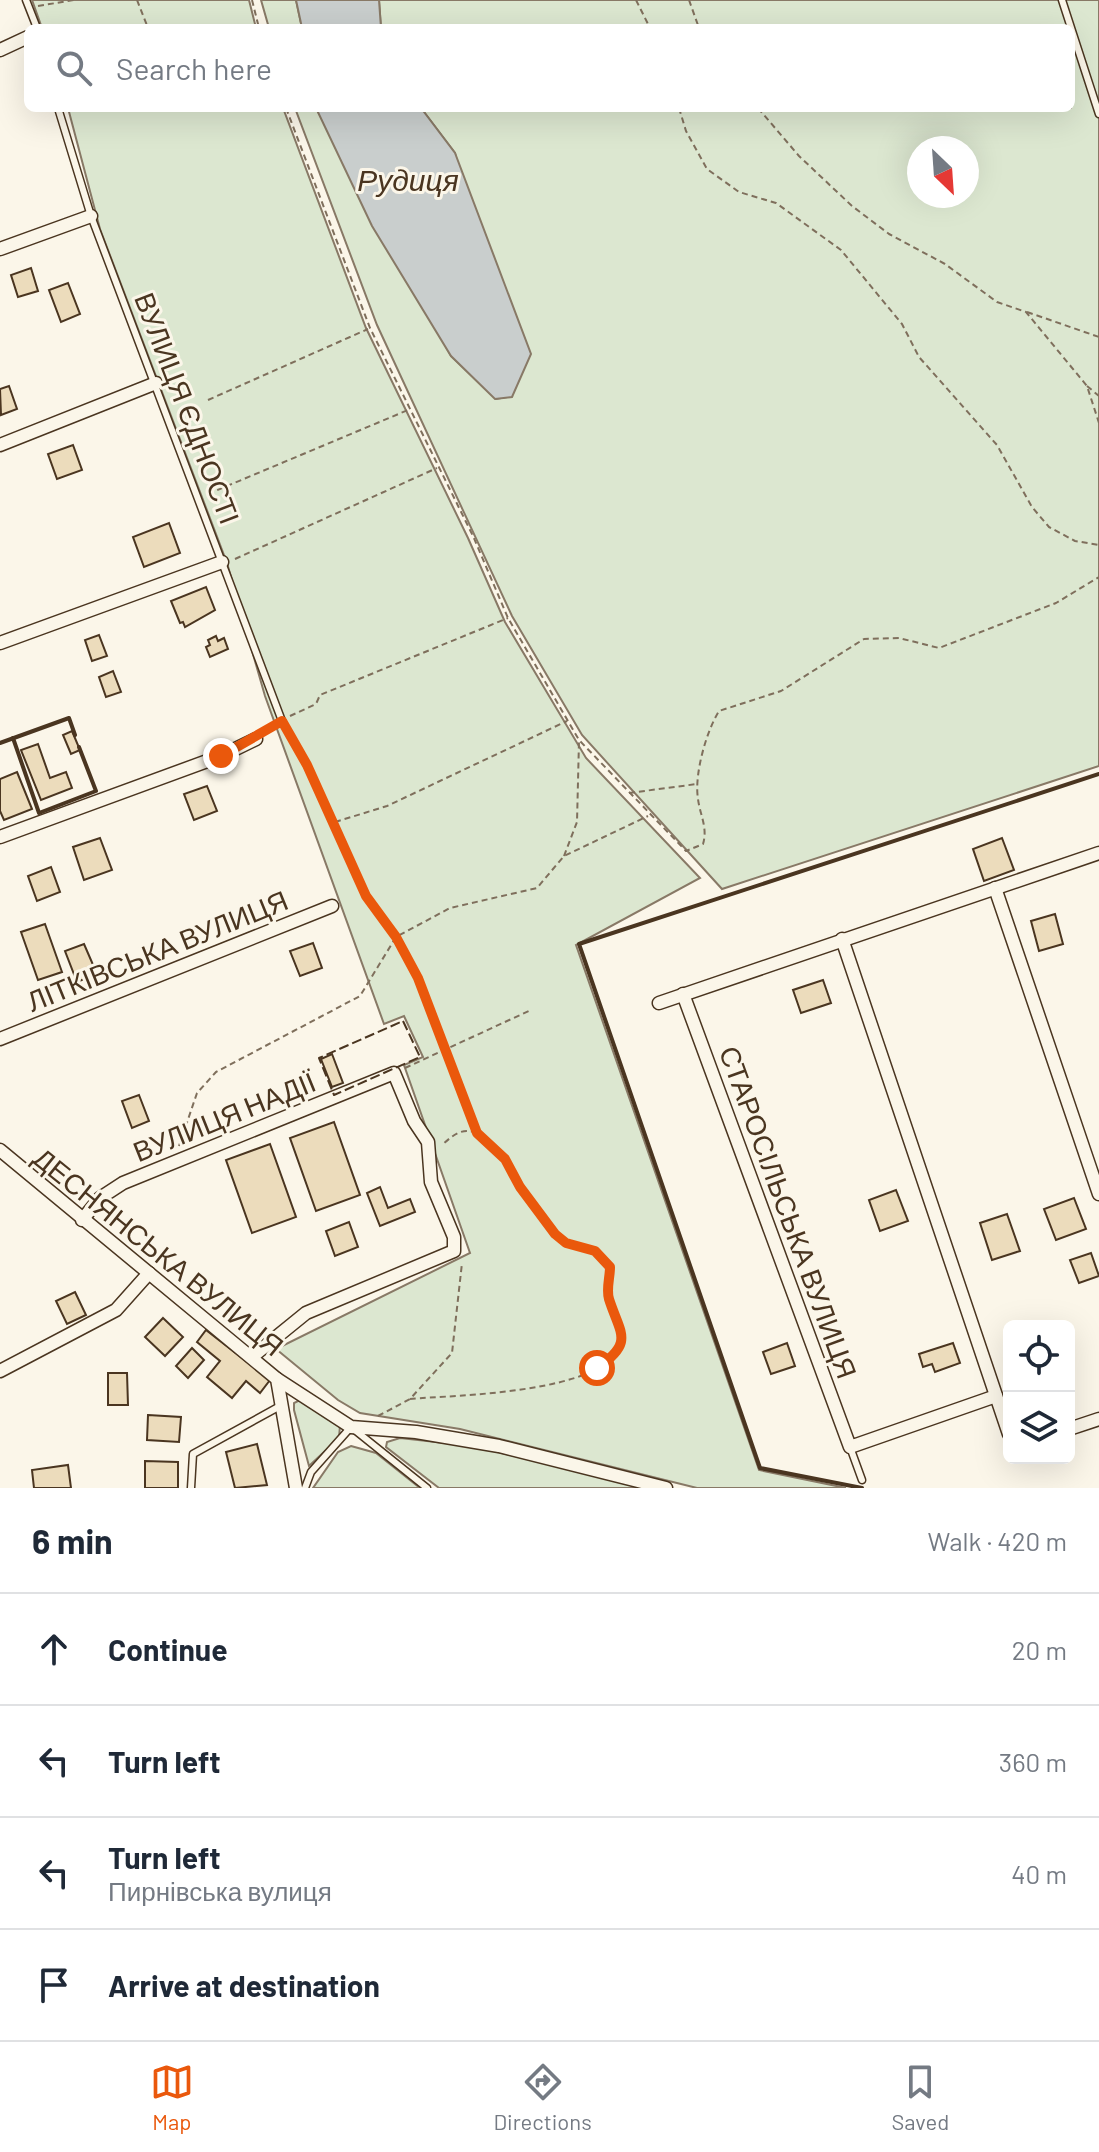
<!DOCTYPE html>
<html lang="en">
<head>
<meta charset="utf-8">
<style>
	:root { --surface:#fff; --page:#f2f2f3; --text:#1f2937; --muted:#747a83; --line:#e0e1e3; --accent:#ea580c }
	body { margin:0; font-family:Barlow,sans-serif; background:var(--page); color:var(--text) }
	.controls { position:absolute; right:24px; bottom:24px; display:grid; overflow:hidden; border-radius:12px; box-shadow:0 8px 32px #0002 }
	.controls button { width:72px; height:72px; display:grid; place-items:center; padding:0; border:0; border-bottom:2px solid var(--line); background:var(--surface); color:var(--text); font:40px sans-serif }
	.compass { position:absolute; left:907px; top:136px; width:72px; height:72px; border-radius:50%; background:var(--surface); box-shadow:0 8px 32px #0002; rotate:155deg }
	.stop { position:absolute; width:24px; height:24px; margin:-18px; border:6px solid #ea580c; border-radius:50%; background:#fff }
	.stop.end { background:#ea580c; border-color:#fff; box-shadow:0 2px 8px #0008 }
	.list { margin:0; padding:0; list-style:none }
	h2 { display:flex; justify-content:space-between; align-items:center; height:104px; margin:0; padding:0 32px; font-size:34px }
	h2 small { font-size:26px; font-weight:400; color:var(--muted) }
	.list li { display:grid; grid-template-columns:52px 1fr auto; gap:24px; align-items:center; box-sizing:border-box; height:112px; padding:0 32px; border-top:2px solid var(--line) }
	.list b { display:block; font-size:30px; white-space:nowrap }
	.list p { margin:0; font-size:26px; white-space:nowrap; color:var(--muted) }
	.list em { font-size:26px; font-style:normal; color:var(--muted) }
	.icon { flex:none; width:44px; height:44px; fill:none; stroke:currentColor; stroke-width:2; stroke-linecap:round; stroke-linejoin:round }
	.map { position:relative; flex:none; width:1099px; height:1488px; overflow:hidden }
	.search { position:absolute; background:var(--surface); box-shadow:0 8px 32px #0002; left:24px; right:24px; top:24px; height:88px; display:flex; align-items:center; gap:20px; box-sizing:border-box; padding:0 28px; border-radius:12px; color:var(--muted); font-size:30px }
	.sheet { height:552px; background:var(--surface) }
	nav { display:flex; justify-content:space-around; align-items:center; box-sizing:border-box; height:112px; border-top:2px solid var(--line); background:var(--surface); font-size:22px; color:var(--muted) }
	nav a { display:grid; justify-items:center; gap:4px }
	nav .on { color:var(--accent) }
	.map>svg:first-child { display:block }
</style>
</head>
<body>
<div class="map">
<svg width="1099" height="1488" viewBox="0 0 1099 1488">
	<rect width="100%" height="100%" fill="#fbf6e9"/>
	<g fill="#dce7d0" stroke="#887966" stroke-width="2" fill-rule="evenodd">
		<path d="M32 0H249L256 28H42Z"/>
		<path d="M261 0H296L302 28H269Z"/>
		<path d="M379 0H1099V766L722 889 582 735 512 616 377 325 295 108H316L451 356 496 399 512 396 455 153 421 108H1071V28H381ZM919 148H967V196H919Z"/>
		<path d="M68 108H283L366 328 468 538 505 622 586 758 700 878 576 945 759 1470 846 1488H697L460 1429 360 1413 338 1400 276 1349 470 1253 404 1065 423 1057 404 1016 384 1024 265 696 227 563 100 229Z"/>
		<path d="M300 1400 340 1425 339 1438 309 1466 294 1410V1403Z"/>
		<path d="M400 1438 472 1446 648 1488H439L386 1447 387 1442Z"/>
		<path d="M351 1446 376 1453 420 1488H313L338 1452Z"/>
	</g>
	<g fill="#c9cecd" stroke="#887966" stroke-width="2">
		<path d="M296 0H379L381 28H302Z"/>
		<path d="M316 108H421L455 153 531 354 512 397 495 399 451 356 372 226Z"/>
	</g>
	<g fill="#ecdcbc" stroke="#4a3520" stroke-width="2">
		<path d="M31 268 38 291 18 297 11 275Z"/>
		<path d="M68 283 80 314 61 322 49 290Z"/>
		<path d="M9 386 17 409 1 415 0 389Z"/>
		<path d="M73 445 82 470 57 479 48 454Z"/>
		<path d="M169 523 180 553 144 567 133 537Z"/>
		<path d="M206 587 215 610 185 627 183 622 180 623 171 601Z"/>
		<path d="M99 635 107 656 92 661 85 640Z"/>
		<path d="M216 636 218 641 224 638 228 649 210 657 206 647 210 645 208 640Z"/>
		<path d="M113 671 121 692 106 697 99 677Z"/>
		<path d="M72 731 80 750 71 754 63 735Z"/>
		<path d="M38 744 50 778 66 772 72 788 41 800 21 750Z"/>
		<path d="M17 772 32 809 4 820 0 811V779Z"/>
		<path d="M207 786 217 811 194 820 184 794Z"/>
		<path d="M100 838 112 870 84 880 73 847Z"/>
		<path d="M1002 838 1014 870 984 881 973 849Z"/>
		<path d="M51 867 60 892 37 901 28 876Z"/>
		<path d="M1055 914 1063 944 1039 951 1031 921Z"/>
		<path d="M45 924 62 972 38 980 21 932Z"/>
		<path d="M313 943 322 968 300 976 290 951Z"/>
		<path d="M84 944 97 974 77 982 65 951Z"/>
		<path d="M823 980 831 1003 801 1013 793 990Z"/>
		<path d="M332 1054 343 1083 332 1087 321 1059Z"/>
		<path d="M139 1095 149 1121 132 1128 122 1101Z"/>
		<path d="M334 1122 360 1195 316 1211 290 1138Z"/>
		<path d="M270 1144 296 1217 252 1233 226 1160Z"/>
		<path d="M380 1187 388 1208 410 1199 415 1212 380 1226 367 1193Z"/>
		<path d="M896 1190 908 1221 880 1231 869 1200Z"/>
		<path d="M1074 1198 1086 1229 1056 1240 1044 1209Z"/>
		<path d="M1007 1214 1020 1251 992 1260 980 1223Z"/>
		<path d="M349 1222 358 1247 335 1256 326 1231Z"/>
		<path d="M1091 1253 1099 1276 1079 1283 1070 1260Z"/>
		<path d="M75 1292 86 1315 67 1324 56 1301Z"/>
		<path d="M163 1318 183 1337 165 1356 145 1337Z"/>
		<path d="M206 1330 270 1380 260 1393 246 1381 232 1398 207 1377 220 1361 197 1342Z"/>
		<path d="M787 1343 795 1366 771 1374 763 1352Z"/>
		<path d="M953 1343 960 1363 935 1372 932 1364 923 1367 919 1354Z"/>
		<path d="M192 1348 204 1360 188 1378 176 1366Z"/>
		<path d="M108 1373H127L128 1405H108Z"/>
		<path d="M148 1415 181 1417 179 1442 147 1440Z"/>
		<path d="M257 1444 267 1485 235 1488 226 1452Z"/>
		<path d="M145 1461 178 1462V1488H145Z"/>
		<path d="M68 1465 71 1488H34L32 1470Z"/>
	</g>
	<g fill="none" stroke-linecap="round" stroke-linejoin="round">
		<defs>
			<g id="lane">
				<path d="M26 0 37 28"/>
				<path d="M1062 0 1099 114"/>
				<path d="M58 108 91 216 282 721"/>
				<path d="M850 1447 862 1480"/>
				<path d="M191 1488 193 1454 282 1405"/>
				<path d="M305 1488 311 1472 351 1427 427 1488"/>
			</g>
			<g id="street">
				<path d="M0 50 28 37"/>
				<path d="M0 249 91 216"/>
				<path d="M0 445 156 383"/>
				<path d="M0 643 222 562"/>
				<path d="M0 837 221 756 256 739"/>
				<path d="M995 888 1099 1194"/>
				<path d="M842 939 1009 1434"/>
				<path d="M683 994 850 1447 996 1396"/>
				<path d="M659 1003 1099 853"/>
				<path d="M0 1039 332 906"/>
				<path d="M0 1150 277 1379 296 1488"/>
				<path d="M82 1220 100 1198 123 1183 394 1073 414 1121 428 1142 431 1182 454 1237V1251L306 1313 253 1356"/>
				<path d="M0 1371 116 1310 149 1273"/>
				<path d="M277 1379 351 1427 416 1432 499 1446 666 1488"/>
				<path d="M1069 1429 1099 1419"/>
			</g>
		</defs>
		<use href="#lane" stroke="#4a3520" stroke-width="9"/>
		<use href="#street" stroke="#4a3520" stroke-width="15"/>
		<g stroke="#7f6f5c" stroke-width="2" stroke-dasharray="6 4" stroke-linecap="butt">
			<path d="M137 0 148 28"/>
			<path d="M252 0 259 28"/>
			<path d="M636 0 650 28"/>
			<path d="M689 0 699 28"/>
			<path d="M38 6 74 0"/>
			<path d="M286 108 370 328 473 536 508 618 579 740 686 851 703 844C708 828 700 815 698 799 694 775 706 732 719 711L781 691 864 639 899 638 939 648 1056 603 1099 577"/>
			<path d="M679 108 686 131 707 169 739 192 776 203 841 250 902 324 919 357 997 445 1032 507 1049 527 1075 541 1099 545"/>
			<path d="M758 108 799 156 852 206 889 234 945 264 997 302 1026 312 1087 386 1099 423"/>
			<path d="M1027 312 1099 337"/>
			<path d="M1087 386 1099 396"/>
			<path d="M208 400 368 329"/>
			<path d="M208 494 408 410"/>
			<path d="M235 559 437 468"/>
			<path d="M290 716 316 704 320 695 508 618"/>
			<path d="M287 730 366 896 396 937 418 978 477 1131"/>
			<path d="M629 793 697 784"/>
			<path d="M335 822 387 806 567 721"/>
			<path d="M564 856 577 822 579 741"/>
			<path d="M405 1068 531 1010"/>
			<path d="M179 1146 197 1093 216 1072 360 996 396 937 450 908 537 888 564 856 648 816"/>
			<path d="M410 1399C453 1395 609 1394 621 1343 626 1325 613 1314 609 1297 605 1282 612 1271 604 1256 590 1247 571 1249 559 1237 536 1215 498 1132 469 1131 458 1130 450 1138 442 1145"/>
			<path d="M378 1416 410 1399 452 1353 462 1263"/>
		</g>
		<use href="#lane" stroke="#fbf6e9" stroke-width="6"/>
		<use href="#street" stroke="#fbf6e9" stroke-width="12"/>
		<path stroke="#4a3520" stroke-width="2" stroke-dasharray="10 4" stroke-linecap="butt" d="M403 1021 420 1057 334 1095 319 1058Z"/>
		<g stroke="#4a3520" stroke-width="4">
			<path d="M13 738 39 813 96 791 79 747"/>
			<path d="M0 743 69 718 75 735"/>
			<path d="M862 1488 760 1468 579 944 1099 774"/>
		</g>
	</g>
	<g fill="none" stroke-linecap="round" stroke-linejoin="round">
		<path stroke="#ea580c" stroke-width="10" d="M221 756 282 721 307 765 366 896 396 937 418 978 477 1133 505 1159 520 1187 555 1234 566 1243 595 1251 610 1267C610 1278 606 1289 609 1299 620 1334 635 1342 597 1368"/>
	</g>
	<g text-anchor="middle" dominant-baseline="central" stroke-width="6" stroke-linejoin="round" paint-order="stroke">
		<g font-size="28" fill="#4a3520" stroke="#fbf6e9">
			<text transform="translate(188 408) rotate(69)">ВУЛИЦЯ ЄДНОСТІ</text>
			<text transform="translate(157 950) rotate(-22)">ЛІТКІВСЬКА ВУЛИЦЯ</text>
			<text transform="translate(224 1116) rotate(-22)">ВУЛИЦЯ НАДІЇ</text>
			<text transform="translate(789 1212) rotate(70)">СТАРОСІЛЬСЬКА ВУЛИЦЯ</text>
			<text transform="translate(159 1251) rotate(39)">ДЕСНЯНСЬКА ВУЛИЦЯ</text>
		</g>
		<g font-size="30" font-style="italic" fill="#4a3520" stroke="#fbf6e9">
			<text x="408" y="179">Рудиця</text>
		</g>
	</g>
</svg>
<div class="controls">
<button><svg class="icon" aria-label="locate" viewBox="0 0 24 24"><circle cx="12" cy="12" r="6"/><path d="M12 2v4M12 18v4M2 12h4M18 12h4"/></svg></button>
<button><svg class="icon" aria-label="layers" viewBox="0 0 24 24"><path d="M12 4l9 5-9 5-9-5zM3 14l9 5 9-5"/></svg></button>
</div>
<svg class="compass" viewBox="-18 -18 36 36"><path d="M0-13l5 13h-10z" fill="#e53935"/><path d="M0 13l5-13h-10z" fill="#747a83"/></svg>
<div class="stop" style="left:597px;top:1368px"></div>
<div class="stop end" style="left:221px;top:756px"></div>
<div class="search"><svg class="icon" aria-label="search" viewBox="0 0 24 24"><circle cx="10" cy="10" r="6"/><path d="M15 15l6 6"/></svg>Search here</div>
</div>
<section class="sheet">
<h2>6 min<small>Walk · 420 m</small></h2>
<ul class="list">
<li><svg class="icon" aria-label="ahead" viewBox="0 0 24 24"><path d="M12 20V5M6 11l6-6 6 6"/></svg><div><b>Continue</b></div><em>20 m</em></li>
<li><svg class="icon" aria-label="left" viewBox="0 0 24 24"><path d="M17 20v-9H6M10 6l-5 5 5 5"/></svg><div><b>Turn left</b></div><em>360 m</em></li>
<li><svg class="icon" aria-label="left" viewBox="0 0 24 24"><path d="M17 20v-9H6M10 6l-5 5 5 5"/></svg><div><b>Turn left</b><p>Пирнівська вулиця</p></div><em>40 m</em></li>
<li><svg class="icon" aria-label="arrive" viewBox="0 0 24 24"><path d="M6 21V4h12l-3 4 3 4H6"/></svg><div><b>Arrive at destination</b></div></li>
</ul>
</section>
<nav>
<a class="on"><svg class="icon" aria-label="map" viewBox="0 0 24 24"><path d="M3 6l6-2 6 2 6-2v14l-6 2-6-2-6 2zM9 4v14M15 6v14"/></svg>Map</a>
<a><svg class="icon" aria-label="directions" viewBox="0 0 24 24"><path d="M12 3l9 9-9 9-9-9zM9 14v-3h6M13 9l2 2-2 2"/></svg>Directions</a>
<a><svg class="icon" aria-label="saved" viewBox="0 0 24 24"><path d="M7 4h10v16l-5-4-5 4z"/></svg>Saved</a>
</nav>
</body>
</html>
